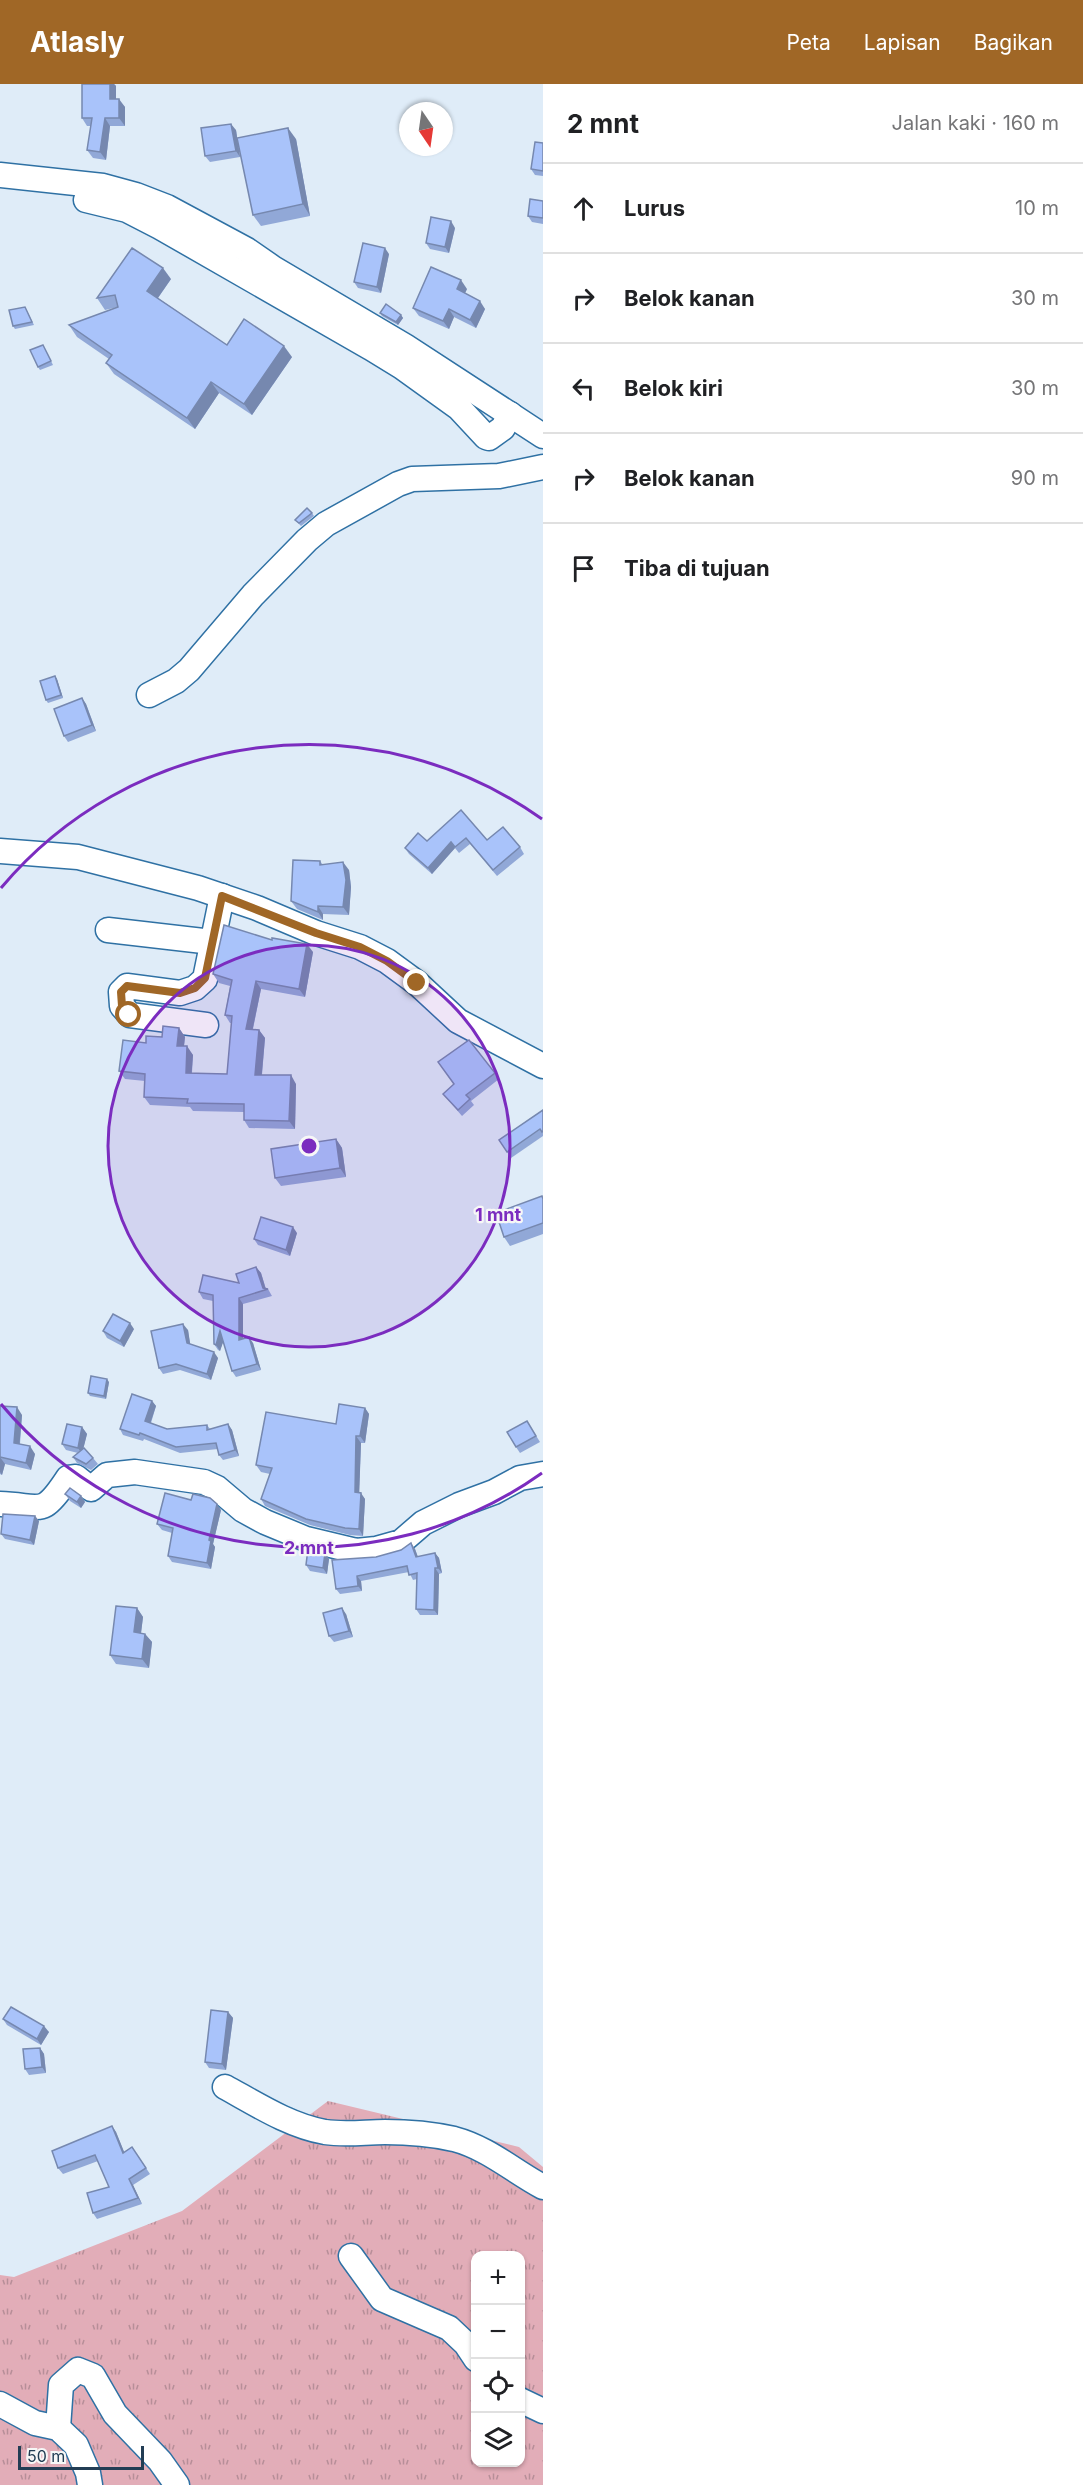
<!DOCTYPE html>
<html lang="id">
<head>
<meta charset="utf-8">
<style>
	:root { --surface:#fff; --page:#f6f6f6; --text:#202124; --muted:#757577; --line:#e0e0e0; --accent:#a06726 }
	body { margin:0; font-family:Inter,sans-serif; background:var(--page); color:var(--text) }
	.controls { position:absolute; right:18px; bottom:18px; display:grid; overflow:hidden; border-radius:12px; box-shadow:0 2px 4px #0004 }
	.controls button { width:54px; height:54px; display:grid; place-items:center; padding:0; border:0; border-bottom:2px solid var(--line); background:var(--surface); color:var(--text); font:30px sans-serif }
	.compass { position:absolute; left:399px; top:18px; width:54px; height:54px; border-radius:50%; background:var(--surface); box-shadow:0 2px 4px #0004; rotate:167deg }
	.scale { position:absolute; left:18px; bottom:15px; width:126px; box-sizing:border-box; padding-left:6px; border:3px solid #223d54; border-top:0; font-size:16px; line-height:21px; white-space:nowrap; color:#223d54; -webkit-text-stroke:4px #f7f7f7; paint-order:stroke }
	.stop { position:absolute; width:18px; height:18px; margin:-14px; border:4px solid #a06726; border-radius:50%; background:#fff }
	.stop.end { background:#a06726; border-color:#fff; box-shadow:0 2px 6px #0008 }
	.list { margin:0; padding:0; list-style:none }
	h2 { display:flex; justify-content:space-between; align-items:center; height:78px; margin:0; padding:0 24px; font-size:26px }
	h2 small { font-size:20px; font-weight:400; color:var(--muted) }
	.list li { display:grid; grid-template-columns:39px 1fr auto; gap:18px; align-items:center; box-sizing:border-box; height:90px; padding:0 24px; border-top:2px solid var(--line) }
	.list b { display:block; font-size:22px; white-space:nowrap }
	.list em { font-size:20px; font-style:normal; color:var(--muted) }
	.icon { flex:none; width:33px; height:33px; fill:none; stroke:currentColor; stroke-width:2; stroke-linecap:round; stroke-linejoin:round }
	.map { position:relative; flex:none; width:543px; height:2401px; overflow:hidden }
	header { display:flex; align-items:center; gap:36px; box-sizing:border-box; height:84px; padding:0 30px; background:var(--accent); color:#fff }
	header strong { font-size:28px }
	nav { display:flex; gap:33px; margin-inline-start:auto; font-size:21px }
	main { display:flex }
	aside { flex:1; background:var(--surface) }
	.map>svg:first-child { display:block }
</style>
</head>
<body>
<header>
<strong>Atlasly</strong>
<nav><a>Peta</a><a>Lapisan</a><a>Bagikan</a></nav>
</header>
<main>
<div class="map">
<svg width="543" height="2401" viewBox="0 0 543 2401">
	<defs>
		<pattern id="grass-tufts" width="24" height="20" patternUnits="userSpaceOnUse" patternTransform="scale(1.5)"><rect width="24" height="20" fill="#e2adb8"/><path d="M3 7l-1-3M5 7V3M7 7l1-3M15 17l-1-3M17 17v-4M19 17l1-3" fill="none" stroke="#b78e98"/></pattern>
	</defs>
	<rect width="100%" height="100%" fill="#dfecf8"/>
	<path fill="url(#grass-tufts)" fill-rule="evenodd" d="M328 2017 519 2063 543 2083V2401H0V2191L14 2193 182 2127ZM476 2172H520V2378H476Z"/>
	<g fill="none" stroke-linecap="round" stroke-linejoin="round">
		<defs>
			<g id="minor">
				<path d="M0 91 103 102 136 111 167 123 247 166 273 184 405 262 543 352"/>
				<path d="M86 116 127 126 160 143 371 264 402 283 459 324 486 353 489 354 503 344 510 330"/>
				<path d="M149 611 176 597 189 586 253 511 307 456 326 440 398 400 412 395 499 392 543 383"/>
				<path d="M0 767 78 773 198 804 257 824 316 849 360 863 387 877 417 899 458 937 543 982"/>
				<path d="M108 846 212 858"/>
				<path d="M206 941 130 931 122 922 121 908 127 902 180 909 195 904 205 895 222 812"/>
				<path d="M0 1420C42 1421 41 1435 68 1394L76 1393 91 1405 107 1391 135 1388 204 1398 217 1404 243 1426 265 1438 306 1455 356 1467 376 1465 401 1458 423 1439 459 1421 494 1408 520 1394 543 1390"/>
				<path d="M225 2003C256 2020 290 2042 325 2048 346 2051 365 2048 385 2048 407 2048 432 2050 454 2055 488 2064 513 2087 543 2103"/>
				<path d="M351 2172 382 2215 449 2244 466 2260 476 2275"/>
				<path d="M520 2316 543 2327"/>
				<path d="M0 2320 35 2339 58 2344 76 2361 88 2389 90 2401"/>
				<path d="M58 2344 61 2301 78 2286 93 2292 115 2330 160 2377 177 2401"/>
			</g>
		</defs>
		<use href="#minor" stroke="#2f71a4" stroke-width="27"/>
		<use href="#minor" stroke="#fff" stroke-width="24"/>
	</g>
	<g fill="#91a8d7">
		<path d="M82 0H114L116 2V15L125 23V42H110L106 76 93 74 87 66 91 42H87L82 34Z"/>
		<path d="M236 46 240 73 210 78 205 72Z"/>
		<path d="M296 55 310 132 261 142 253 131Z"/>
		<path d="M543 59V92L535 91 531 85Z"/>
		<path d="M543 117V140L532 138 528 132Z"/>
		<path d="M455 144 449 169 430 165 426 159Z"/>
		<path d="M389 170 381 209 358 204 354 198Z"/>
		<path d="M171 195 158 214 227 261 292 273 252 331 219 309 195 345 114 290 106 279 109 275 77 253 69 241 118 223 105 226 97 214Z"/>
		<path d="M467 205 465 209 485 225 476 244 454 233 449 245 419 232 413 224Z"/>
		<path d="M25 223 34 241 15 245 13 242Z"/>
		<path d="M380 229 401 231 403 234 398 241 382 232Z"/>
		<path d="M43 261 53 281 40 286 38 283Z"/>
		<path d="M312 429 314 432 301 442 295 436Z"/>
		<path d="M55 592 57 595 63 614 48 619 46 616Z"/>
		<path d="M82 614 86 620 96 647 68 658 64 652Z"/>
		<path d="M461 726 487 756 520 763 524 770 497 792 470 760 459 769 455 764 432 790 409 770 405 764 427 757Z"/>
		<path d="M320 777 323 781 349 786 351 803 349 831 323 830V836L297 825 291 817Z"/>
		<path d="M272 856 313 868 305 913 261 905 253 945 259 946 265 954 262 991 296 1000 295 1045 249 1044 244 1036V1028L193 1027 190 1023 150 1021 144 1013 145 997 125 995 119 987 146 959 162 953 179 944 185 953 184 962 193 971 192 989 227 990 232 939H230L225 931 230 902 219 899 213 890Z"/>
		<path d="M495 989 499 995 471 1017 474 1021 462 1032 443 1010 454 1000Z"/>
		<path d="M543 1026V1052L511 1074 499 1056Z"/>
		<path d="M336 1055 342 1064 346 1093 281 1102 275 1094Z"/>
		<path d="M542 1112 543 1114V1150L510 1162 504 1153Z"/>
		<path d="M297 1149 290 1172 258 1161 254 1155Z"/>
		<path d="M256 1183 261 1189 266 1205H268L272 1212 243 1220V1255L253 1259 261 1286 236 1293 232 1287 223 1257 220 1267 218 1266 214 1260 213 1217 203 1215 199 1208 239 1199Z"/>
		<path d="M134 1245 124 1263 107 1254 103 1247Z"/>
		<path d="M188 1246 190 1260 218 1274 211 1296 180 1286 163 1290 159 1284Z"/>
		<path d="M109 1298 106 1315 90 1312 88 1309Z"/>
		<path d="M152 1317 156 1322 151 1339 167 1345 207 1341 210 1345 228 1340 232 1346 239 1372 223 1376 219 1371 218 1365 180 1369 144 1355 143 1357 123 1351 120 1345Z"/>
		<path d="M0 1322 22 1331 20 1360 35 1370 31 1386 5 1380 2 1391 0 1390Z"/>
		<path d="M365 1324 369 1330 365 1359H361L359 1409 365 1415 363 1452 350 1451 310 1441 265 1422 261 1415 270 1390 261 1388 256 1381 336 1340Z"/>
		<path d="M527 1337 540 1358 520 1369 516 1363Z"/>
		<path d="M82 1343 87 1350 83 1365 93 1374 98 1380 91 1386 77 1379 73 1373 78 1369 66 1366 62 1360Z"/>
		<path d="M65 1410 81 1412 85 1418 81 1424 70 1417Z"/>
		<path d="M221 1426 213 1460 215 1463 211 1485 172 1478 168 1472 172 1449 162 1446 157 1440Z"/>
		<path d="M35 1432 39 1437 34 1461 5 1455 1 1450Z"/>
		<path d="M411 1459 415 1465 418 1473 435 1469 439 1474 442 1489 439 1490 438 1531H420L416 1525 417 1495 413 1496 409 1488 361 1497 362 1507 340 1510 336 1505 376 1473 401 1466Z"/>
		<path d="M325 1469 329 1475 327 1490 310 1487 306 1481Z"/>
		<path d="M137 1524 143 1533 141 1549 145 1550 152 1558 149 1584 116 1580 110 1571Z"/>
		<path d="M346 1530 353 1553 334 1558 329 1552Z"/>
		<path d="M228 1928 233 1934 226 1986 209 1984 205 1978Z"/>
		<path d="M3 1935 49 1948 41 1961 7 1941Z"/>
		<path d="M40 1964 44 1970 46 1989 29 1991 25 1985Z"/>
		<path d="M112 2042 116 2048 124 2068 132 2063 150 2090 133 2101 142 2120 97 2135 93 2129 109 2103 98 2077 63 2090 58 2084Z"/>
	</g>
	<g fill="#7688af">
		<path d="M110 0H114L116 2V23L110 15Z"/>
		<path d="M119 15 125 23V42L119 34Z"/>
		<path d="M105 34 110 42 106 76 100 68Z"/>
		<path d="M231 40 236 46 240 73 236 67Z"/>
		<path d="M288 44 296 55 310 132 303 120Z"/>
		<path d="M451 137 455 144 449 169 445 163Z"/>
		<path d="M385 164 389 170 381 209 377 203Z"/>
		<path d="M163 184 171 195 155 218 147 207Z"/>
		<path d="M461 196 467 205 463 213 457 205Z"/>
		<path d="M480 217 485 225 476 244 470 236Z"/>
		<path d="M449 225 454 233 449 245 443 237Z"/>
		<path d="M401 231 403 234 398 241 396 238Z"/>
		<path d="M284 262 292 273 252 331 244 320Z"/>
		<path d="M211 298 219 309 195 345 187 334Z"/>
		<path d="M55 592 57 595 63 614 61 611Z"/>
		<path d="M82 614 86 620 96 647 92 641Z"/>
		<path d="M451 758 455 764 432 790 428 784Z"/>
		<path d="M343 778 349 786 351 803 349 831 343 823Z"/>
		<path d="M318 822 323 830V836L318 828Z"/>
		<path d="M307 860 313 868 305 913 299 905Z"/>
		<path d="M256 897 261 905 251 953 246 945Z"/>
		<path d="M179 944 185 953 183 970 177 962Z"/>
		<path d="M259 946 265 954 261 999 255 991Z"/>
		<path d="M187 962 193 971 191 997 186 989Z"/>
		<path d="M291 991 296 1000 295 1045 289 1037Z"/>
		<path d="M336 1055 342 1064 346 1093 340 1084Z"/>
		<path d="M293 1143 297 1149 290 1172 286 1166Z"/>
		<path d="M256 1183 261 1189 266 1206 263 1204Z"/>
		<path d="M239 1214 243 1220V1262L239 1256Z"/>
		<path d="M130 1239 134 1245 124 1263 120 1257Z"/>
		<path d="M183 1240 188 1246 191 1265 187 1259Z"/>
		<path d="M220 1247 225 1253 220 1267 216 1261Z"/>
		<path d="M249 1253 253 1259 261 1286 257 1280Z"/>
		<path d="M214 1268 218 1274 211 1296 207 1290Z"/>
		<path d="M107 1295 109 1298 106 1315 104 1312Z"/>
		<path d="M152 1317 156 1322 149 1343 145 1337Z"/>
		<path d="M17 1323 22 1331 19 1366 14 1359Z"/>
		<path d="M365 1324 369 1330 365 1359 360 1352Z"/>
		<path d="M228 1340 232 1346 239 1372 235 1366Z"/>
		<path d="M82 1343 87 1350 82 1370 78 1364Z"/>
		<path d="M356 1352 361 1359 359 1415 355 1408Z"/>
		<path d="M30 1362 35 1370 31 1386 26 1379Z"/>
		<path d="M0 1373 5 1380 2 1391 0 1388Z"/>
		<path d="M361 1409 365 1415 363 1452 359 1445Z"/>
		<path d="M81 1412 85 1418 81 1424 77 1418Z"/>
		<path d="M217 1420 221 1426 213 1460 215 1463 211 1485 207 1479 209 1456Z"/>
		<path d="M35 1432 39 1437 34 1461 30 1456Z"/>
		<path d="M411 1459 415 1465 420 1479 416 1473Z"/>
		<path d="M325 1469 329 1475 327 1490 323 1484Z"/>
		<path d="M435 1469 439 1474 442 1489 438 1484Z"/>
		<path d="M435 1484 439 1490 438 1531 434 1526Z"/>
		<path d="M357 1492 361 1497 362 1507 358 1502Z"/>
		<path d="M137 1524 143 1533 140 1557 134 1548Z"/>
		<path d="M342 1524 346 1530 353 1553 349 1547Z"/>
		<path d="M145 1550 152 1558 149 1584 142 1575Z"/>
		<path d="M228 1928 233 1934 226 1986 222 1980Z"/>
		<path d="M44 1942 49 1948 41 1961 37 1955Z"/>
		<path d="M40 1964 44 1970 46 1989 42 1983Z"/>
		<path d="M112 2042 116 2048 127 2075 123 2069Z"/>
		<path d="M129 2095 133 2101 142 2120 138 2114Z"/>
	</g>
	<g fill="#a9c3fa" stroke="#7688af" stroke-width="1.5">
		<path d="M82 0H110V15H119V34H105L100 68 87 66 92 34H82Z"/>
		<path d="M231 40 236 67 205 72 201 44Z"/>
		<path d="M288 44 303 120 253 131 237 54Z"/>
		<path d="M535 58 543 59V87L531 85Z"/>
		<path d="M530 115 543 117V134L528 132Z"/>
		<path d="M431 133 451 137 445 163 426 159Z"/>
		<path d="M363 159 385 164 377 203 354 198Z"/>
		<path d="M132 164 163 184 147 207 227 261 244 235 284 262 244 320 211 298 187 334 106 279 112 271 69 241 118 223 115 211 97 214Z"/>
		<path d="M431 183 461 196 457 205 480 217 470 236 449 225 443 237 413 224Z"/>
		<path d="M386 220 401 231 396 238 380 229Z"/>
		<path d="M25 223 32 238 13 242 9 226Z"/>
		<path d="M43 261 51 277 38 283 30 266Z"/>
		<path d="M307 424 312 429 299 439 295 436Z"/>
		<path d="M55 592 61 611 46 616 40 597Z"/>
		<path d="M82 614 92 641 64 652 54 625Z"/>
		<path d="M461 726 487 756 503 743 520 763 493 786 466 754 455 763 451 758 428 784 405 764 418 749 427 757Z"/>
		<path d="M293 776 320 777V781L343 778 346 796 343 823 318 822V828L291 817Z"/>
		<path d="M224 841 272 856V854L307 860 299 905 256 897 246 945 259 946 255 991H291L289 1037 244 1036V1020L187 1019 188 1015 144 1013 145 990 119 987 123 956 146 959V952L162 953 163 942 179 944 177 962H187L186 989 227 990 232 932 225 931 232 896 213 890Z"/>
		<path d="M469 956 495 989 466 1011 470 1015 458 1026 443 1010 454 1000 438 978Z"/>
		<path d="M543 1026V1047L542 1048 540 1045 507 1068 499 1056Z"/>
		<path d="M336 1055 340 1084 275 1094 271 1065Z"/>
		<path d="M542 1112 543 1115V1139L504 1153 496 1129Z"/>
		<path d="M261 1133 293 1143 286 1166 254 1155Z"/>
		<path d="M256 1183 263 1204 268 1205 239 1214V1256L249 1253 257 1280 232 1287 220 1247 216 1261 214 1260 213 1211 199 1208 203 1191 239 1199 236 1190Z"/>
		<path d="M113 1230 130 1239 120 1257 103 1247Z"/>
		<path d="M183 1240 187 1259 214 1268 207 1290 176 1280 159 1284 151 1247Z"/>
		<path d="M91 1292 107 1295 104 1312 88 1309Z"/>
		<path d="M132 1310 152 1317 145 1337 167 1345 207 1341V1346L228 1340 235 1366 219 1371 216 1359 176 1363 140 1349 139 1351 120 1345Z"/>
		<path d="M339 1320 365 1324 360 1352H356L355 1408 361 1409 359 1445 345 1444 306 1435 261 1415 272 1384 256 1381 266 1328 336 1340Z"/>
		<path d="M0 1322 17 1323 14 1359 30 1362 26 1379 0 1373Z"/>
		<path d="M527 1337 536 1352 516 1363 507 1348Z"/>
		<path d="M67 1340 82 1343 78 1364 62 1360Z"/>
		<path d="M84 1364 93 1374 86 1380 73 1373Z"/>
		<path d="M70 1404 81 1412 77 1418 65 1410Z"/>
		<path d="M165 1409 191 1416 193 1410 210 1414 217 1420 209 1456 211 1457 207 1479 168 1472 173 1444 157 1440Z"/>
		<path d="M3 1430 35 1432 30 1456 1 1450Z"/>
		<path d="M411 1459 416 1473 435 1469 438 1484H435L434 1526 416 1525 417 1489 409 1491 407 1482 357 1492 358 1502 336 1505 332 1476 376 1473 401 1466Z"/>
		<path d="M308 1465 325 1469 323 1484 306 1481Z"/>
		<path d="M116 1522 137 1524 134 1548 145 1550 142 1575 110 1571Z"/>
		<path d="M342 1524 349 1547 329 1552 323 1529Z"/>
		<path d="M11 1923 44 1942 37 1955 3 1935Z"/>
		<path d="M211 1926 228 1928 222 1980 205 1978Z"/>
		<path d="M40 1964 42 1983 25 1985 23 1965Z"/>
		<path d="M112 2042 123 2069 132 2063 146 2084 129 2095 138 2114 93 2129 87 2109 109 2103 95 2071 58 2084 52 2067Z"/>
	</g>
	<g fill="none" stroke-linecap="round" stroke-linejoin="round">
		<path stroke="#a06726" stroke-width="8" d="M129 931 122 922 121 908 127 902 180 909 195 904 205 894 222 812 316 849 360 863 387 877 417 899"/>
	</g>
	<circle cx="309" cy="1062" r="201" fill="#7b2cbf" fill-opacity=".12"/>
	<g fill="none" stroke="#7b2cbf" stroke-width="3">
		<circle cx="309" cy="1062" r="201"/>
		<path d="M542 1389A402 402 0 0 1 1 1320M1 804A402 402 0 0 1 542 735"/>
	</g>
	<circle cx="309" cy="1062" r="9" fill="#7b2cbf" stroke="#f7f7f7" stroke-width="3"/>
	<g font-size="18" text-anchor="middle" font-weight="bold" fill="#7b2cbf" stroke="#f7f7f7" stroke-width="4.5" stroke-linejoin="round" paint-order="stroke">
		<text x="498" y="1137">1 mnt</text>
		<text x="309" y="1470">2 mnt</text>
	</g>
</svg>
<div class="controls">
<button>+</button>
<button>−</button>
<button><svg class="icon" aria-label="locate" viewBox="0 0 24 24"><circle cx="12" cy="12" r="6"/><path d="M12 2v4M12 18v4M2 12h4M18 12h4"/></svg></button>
<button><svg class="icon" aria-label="layers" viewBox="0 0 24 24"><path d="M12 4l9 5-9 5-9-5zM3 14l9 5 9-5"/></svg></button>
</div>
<svg class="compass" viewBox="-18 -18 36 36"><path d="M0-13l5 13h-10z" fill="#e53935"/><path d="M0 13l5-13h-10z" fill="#757577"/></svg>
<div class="scale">50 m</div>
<div class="stop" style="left:129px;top:931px"></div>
<div class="stop end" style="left:417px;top:899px"></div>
</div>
<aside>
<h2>2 mnt<small>Jalan kaki · 160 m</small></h2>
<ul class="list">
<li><svg class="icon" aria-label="ahead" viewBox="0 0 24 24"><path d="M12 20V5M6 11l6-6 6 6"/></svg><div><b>Lurus</b></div><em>10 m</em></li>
<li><svg class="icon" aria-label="right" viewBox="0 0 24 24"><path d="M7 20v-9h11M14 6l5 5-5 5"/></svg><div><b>Belok kanan</b></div><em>30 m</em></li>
<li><svg class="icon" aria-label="left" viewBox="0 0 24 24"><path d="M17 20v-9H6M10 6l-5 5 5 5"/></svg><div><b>Belok kiri</b></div><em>30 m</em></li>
<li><svg class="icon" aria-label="right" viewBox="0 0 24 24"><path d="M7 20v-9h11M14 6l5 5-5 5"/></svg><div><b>Belok kanan</b></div><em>90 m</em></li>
<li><svg class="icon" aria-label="arrive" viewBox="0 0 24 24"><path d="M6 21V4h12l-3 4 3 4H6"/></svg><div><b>Tiba di tujuan</b></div></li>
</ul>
</aside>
</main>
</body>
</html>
